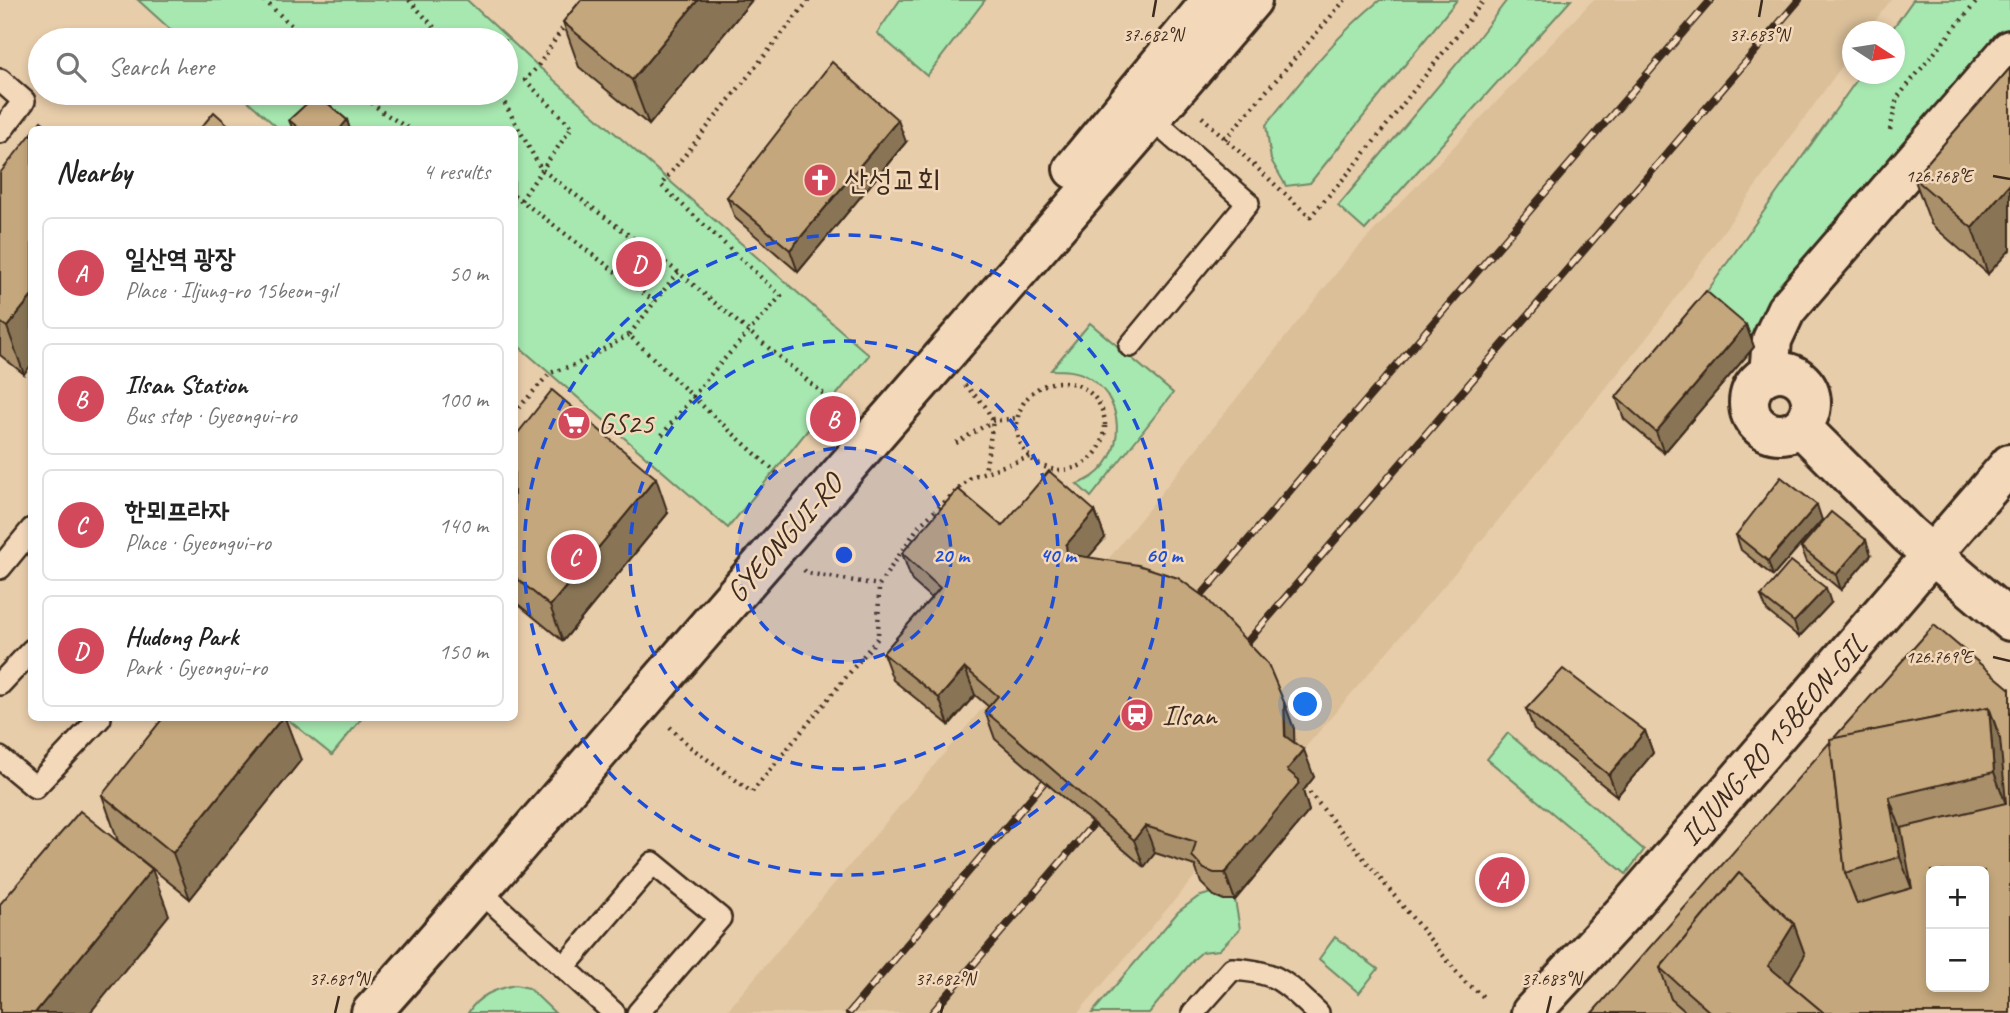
<!DOCTYPE html>
<html lang="en">
<head>
<meta charset="utf-8">
<style>
	:root { --surface:#fff; --page:#f2f2f2; --text:#222; --muted:#767676; --line:#e0e0e0; --accent:#d1495b }
	body { margin:0; font-family:Caveat,"Poor Story",sans-serif; background:var(--page); color:var(--text) }
	.controls { position:absolute; right:21px; bottom:21px; display:grid; overflow:hidden; border-radius:10px; box-shadow:0 4px 10px #0003 }
	.controls button { width:63px; height:63px; display:grid; place-items:center; padding:0; border:0; border-bottom:2px solid var(--line); background:var(--surface); color:var(--text); font:35px sans-serif }
	.compass { position:absolute; left:1842px; top:21px; width:63px; height:63px; border-radius:50%; background:var(--surface); box-shadow:0 4px 10px #0003; rotate:102deg }
	.you { position:absolute; left:1306px; top:705px; width:24px; height:24px; margin:-18px; border:5px solid #fff; border-radius:50%; background:#1a73e8; box-shadow:0 0 0 10px #1a73e833 }
	.badge { display:grid; place-items:center; width:46px; height:46px; border-radius:50%; background:var(--accent); color:#fff; font-size:23px; font-weight:700 }
	.pin { position:absolute; translate:-50% -50%; border:4px solid #fff; box-shadow:0 2px 7px #0006 }
	.list { margin:0; padding:0; list-style:none }
	h2 { display:flex; justify-content:space-between; align-items:center; height:91px; margin:0; padding:0 28px; font-size:30px }
	h2 small { font-size:23px; font-weight:400; color:var(--muted) }
	.list li { display:grid; grid-template-columns:46px 1fr auto; gap:21px; align-items:center; box-sizing:border-box; height:112px; margin:0 14px 14px; padding:0 14px; border:2px solid var(--line); border-radius:10px }
	.list b { display:block; font-size:26px; white-space:nowrap }
	.list p { margin:0; font-size:23px; white-space:nowrap; color:var(--muted) }
	.list em { font-size:23px; font-style:normal; color:var(--muted) }
	.icon { flex:none; width:38px; height:38px; fill:none; stroke:currentColor; stroke-width:2; stroke-linecap:round; stroke-linejoin:round }
	.map { position:relative; flex:none; width:2010px; height:1013px; overflow:hidden }
	.search { position:absolute; background:var(--surface); box-shadow:0 4px 10px #0003; left:28px; top:28px; width:490px; height:77px; display:flex; align-items:center; gap:18px; box-sizing:border-box; padding:0 24px; border-radius:38px; color:var(--muted); font-size:26px }
	.panel { position:absolute; background:var(--surface); box-shadow:0 4px 10px #0003; left:28px; top:126px; width:490px; height:595px; border-radius:10px }
	.map>svg:first-child { display:block }
</style>
</head>
<body>
<div class="map">
<svg width="2010" height="1013" viewBox="0 0 2010 1013">
	<rect width="100%" height="100%" fill="#e8cdaa"/>
	<filter id="ink" filterUnits="userSpaceOnUse"><feTurbulence type="fractalNoise" baseFrequency=".0143" numOctaves="2"/><feDisplacementMap in="SourceGraphic" scale="14" xChannelSelector="R" yChannelSelector="G"/><feConvolveMatrix kernelMatrix="1 2 1 2 8 2 1 2 1" color-interpolation-filters="sRGB"/></filter>
	<g filter="url(#ink)">
		<path fill="#dabf99" d="M1593 0H1891L1867 31 1853 32 1852 52 1649 335 1464 562 1078 1013H725L1115 551 1350 256Z"/>
		<g fill="#a7e7b0" stroke="#718867" stroke-width="2">
			<path d="M138 0H467L538 66 869 355 728 528 515 343 514 130 279 129 239 93H506V40H182Z"/>
			<path d="M900 0H985L927 76 877 33Z"/>
			<path d="M1380 0H1457L1310 183 1286 186 1271 160 1266 125C1301 81 1336 35 1380 0Z"/>
			<path d="M1507 0H1571L1365 230 1338 206 1475 42Z"/>
			<path d="M1913 0H2010V31L1781 304 1754 347 1701 300 1861 74H1895V32L1891 31Z"/>
			<path d="M1090 323 1173 393 1091 497 1077 484C1125 470 1131 402 1088 377 1077 370 1064 370 1051 370Z"/>
			<path d="M286 718H362L332 755Z"/>
			<path d="M1508 733 1644 850 1626 874 1487 759Z"/>
			<path d="M1211 893 1224 900H1235L1240 929 1219 950 1202 952 1194 959 1149 1013H1092L1178 912 1198 897Z"/>
			<path d="M1335 937 1378 969 1359 993 1319 959Z"/>
			<path d="M515 985 529 988 555 1013H468C478 995 496 989 515 985Z"/>
		</g>
		<g fill="none" stroke-linecap="round" stroke-linejoin="round">
			<defs>
				<g id="lane">
					<path d="M0 80 24 101 0 132"/>
					<path d="M1130 346 1248 203 1152 119"/>
					<path d="M0 568 32 529"/>
					<path d="M0 684 32 650"/>
					<path d="M0 758 35 787 100 718"/>
					<path d="M480 891 614 1013"/>
					<path d="M564 967 653 863 720 918 638 1013"/>
					<path d="M1193 1013 1232 969C1280 972 1284 982 1318 1013"/>
				</g>
				<g id="street">
					<circle cx="1780" cy="403" r="31"/>
					<path d="M1769 374 1772 340 1786 310 2010 50"/>
					<path d="M1801 427 1909 535 2010 621"/>
					<path d="M1531 1013 1629 907 2010 464"/>
				</g>
				<g id="primary">
					<path d="M1073 169 1212 0"/>
					<path d="M371 1013C510 857 645 697 783 540 939 360 1098 182 1252 0"/>
				</g>
			</defs>
			<use href="#lane" stroke="#3b2a1e" stroke-width="26"/>
			<use href="#street" stroke="#3b2a1e" stroke-width="44"/>
			<use href="#primary" stroke="#3b2a1e" stroke-width="44"/>
			<g stroke="#3b2a1e" stroke-width="4.5" stroke-dasharray="2 5" stroke-linecap="butt">
				<path d="M264 0 307 40"/>
				<path d="M409 0 446 40"/>
				<path d="M361 93 381 111 411 130"/>
				<path d="M495 93 505 104 541 169 678 272 838 406"/>
				<path d="M1202 117 1310 217 1358 162 1484 0"/>
				<path d="M1890 130 1897 98 1978 0"/>
				<path d="M1225 139 1345 0"/>
				<path d="M514 195 654 301"/>
				<path d="M521 200 572 127 525 80 538 66 566 23"/>
				<path d="M678 272 629 335 708 411 780 476"/>
				<circle cx="1061" cy="426" r="44"/>
				<path d="M965 385 985 406 993 421 985 472"/>
				<path d="M514 413 550 373 577 364 629 335"/>
				<path d="M662 435 711 374 781 296 661 185 809 0"/>
				<path d="M956 443 993 421 1017 418"/>
				<path d="M804 570 807 573 879 585"/>
				<path d="M670 727 689 746 752 792 878 638 879 585 919 526 971 477 1030 457"/>
				<path d="M1305 787 1465 982 1485 998"/>
			</g>
			<use href="#lane" stroke="#f3d8ba" stroke-width="21"/>
			<use href="#street" stroke="#f3d8ba" stroke-width="38"/>
			<use href="#primary" stroke="#f3d8ba" stroke-width="38"/>
			<defs>
				<g id="rail">
					<path d="M1190 609 1358 410 1711 0"/>
					<path d="M1236 655 1799 0"/>
					<path d="M849 1013 1057 767"/>
					<path d="M932 1013 1107 808"/>
				</g>
			</defs>
			<use href="#rail" stroke="#3b2a1e" stroke-width="8"/>
			<use href="#rail" stroke="#f3d8ba" stroke-width="5" stroke-dasharray="16" stroke-linecap="butt"/>
		</g>
		<g fill="#a9906b" stroke="#3b2a1e" stroke-width="2">
			<path d="M581 0H752L649 125 579 67 563 22Z"/>
			<path d="M2010 68 1988 274 1931 224 1914 178Z"/>
			<path d="M289 120H347L350 130H293Z"/>
			<path d="M906 142 798 272 735 218 727 197Z"/>
			<path d="M0 173 24 374 0 355Z"/>
			<path d="M1746 325 1754 347 1664 453 1624 419 1616 397Z"/>
			<path d="M514 438 668 513 563 641 514 601Z"/>
			<path d="M1095 511 1105 538 1088 557 1284 702 1294 729V743L1314 777 1303 791 1309 811 1235 900H1224L1214 896 1201 883 1195 866 1155 853 1144 867 995 739 985 711 989 707 975 695 949 725 893 680 883 653 931 598 912 581 902 553 1002 526Z"/>
			<path d="M1822 520 1773 576 1741 550 1736 535Z"/>
			<path d="M1801 547 1871 555 1841 590 1807 562Z"/>
			<path d="M1761 596 1831 603 1799 637 1767 611Z"/>
			<path d="M2010 689V1013H1592Z"/>
			<path d="M1526 709 1645 731 1653 753 1617 796 1534 730Z"/>
			<path d="M301 760 190 899 118 841 102 795Z"/>
		</g>
		<g fill="#897557" stroke="#3b2a1e" stroke-width="2">
			<path d="M698 0H752L649 125 632 80Z"/>
			<path d="M347 120 350 130H339Z"/>
			<path d="M898 120 906 142 798 272 790 250Z"/>
			<path d="M2010 184V250L1988 274 1972 228Z"/>
			<path d="M32 296V364L24 374 7 327Z"/>
			<path d="M1746 325 1754 347 1664 453 1656 432Z"/>
			<path d="M656 478 668 513 563 641 550 606Z"/>
			<path d="M1817 505 1822 520 1773 576 1768 561Z"/>
			<path d="M1095 511 1105 538 1076 572 1067 554 1066 545Z"/>
			<path d="M1866 540 1871 555 1841 590 1836 575Z"/>
			<path d="M1826 588 1831 603 1799 637 1794 622Z"/>
			<path d="M965 668 975 695 949 725 939 698Z"/>
			<path d="M1284 702 1294 729 1295 761 1304 750 1314 777 1303 791 1309 811 1235 900 1225 873 1287 770Z"/>
			<path d="M1989 707 2005 753 2010 815 1994 772Z"/>
			<path d="M282 718H285L301 760 190 899 173 853Z"/>
			<path d="M1645 731 1653 753 1617 796 1609 775Z"/>
			<path d="M1889 797 1906 843 1917 903 1900 857Z"/>
			<path d="M1145 826 1155 853 1144 867 1134 840Z"/>
			<path d="M152 869 169 915 90 1013H35Z"/>
			<path d="M1794 924 1811 970 1789 1005 1768 966Z"/>
		</g>
		<g fill="#c4a77c" stroke="#3b2a1e" stroke-width="2" fill-rule="evenodd">
			<path d="M581 0H698L632 80 563 22Z"/>
			<path d="M832 62 898 120 790 250 727 197Z"/>
			<path d="M2010 68V184L1972 228 1914 178Z"/>
			<path d="M317 94 347 120 339 130H301L289 120Z"/>
			<path d="M214 112 234 130H199Z"/>
			<path d="M41 121 52 130H34Z"/>
			<path d="M32 133V296L7 327 0 322V173Z"/>
			<path d="M1706 291 1746 325 1656 432 1616 397Z"/>
			<path d="M552 390 656 478 550 606 514 576V438Z"/>
			<path d="M1049 471 1095 511 1066 545 1067 554 1138 565 1178 578 1207 599 1268 664 1284 702 1285 736 1304 750 1287 770 1299 780V783L1225 873H1214L1204 869 1192 856 1196 842 1145 826 1134 840 985 711 998 696 965 668 939 698 883 653 940 588 902 553 958 489 1002 526Z"/>
			<path d="M1781 477 1817 505 1768 561 1736 535Z"/>
			<path d="M1831 512 1866 540 1836 575 1801 547Z"/>
			<path d="M1791 561 1826 588 1794 622 1761 596Z"/>
			<path d="M1934 625 2010 689V1013H1824L1788 983 1805 955 1794 924 1739 873 1660 968 1671 999 1687 1013H1592L1830 742 1845 873 1857 904 1912 888 1901 828 2006 803 2000 738 1989 707 1833 739ZM1931 871H1984V987H1931Z"/>
			<path d="M1563 669 1645 731 1609 775 1526 709Z"/>
			<path d="M1989 707 1994 772 1889 797 1900 857 1845 873 1830 739Z"/>
			<path d="M163 718H282L173 853 102 795Z"/>
			<path d="M80 811 152 869 35 1013H0V904Z"/>
			<path d="M1739 873 1794 924 1768 966 1824 1013H1711L1660 968Z"/>
		</g>
	</g>
	<path fill="none" stroke="#3b2a1e" stroke-width="2.5" d="M1153 17 1156 0M1759 17 1762 0M1993 176 2010 179M1993 657 2010 661M335 1013 339 996M941 1013 945 996M1547 1013 1551 996"/>
	<circle cx="844" cy="555" r="107" fill="#1d4ed8" fill-opacity=".12"/>
	<g fill="none" stroke="#1d4ed8" stroke-width="3.5" stroke-dasharray="12 9">
		<circle cx="844" cy="555" r="107"/>
		<circle cx="844" cy="555" r="214"/>
		<circle cx="844" cy="555" r="320"/>
	</g>
	<defs>
		<symbol id="church-disc" viewBox="-11 -11 22 22"><circle r="9.5" fill="#d1495b" stroke="#f3d8ba"/><path d="M-1.2-6h2.4v3.5h3.3v2.4h-3.3V6h-2.4V-.1h-3.3v-2.4h3.3Z" fill="#fff"/></symbol>
		<symbol id="supermarket-disc" viewBox="-11 -11 22 22"><circle r="9.5" fill="#d1495b" stroke="#f3d8ba"/><path d="M-6-5.5h2.5l.6 2H6L4.5 2H-2.5L-4.4-4H-6ZM-1.5 3.2a1.3 1.3 0 1 0 .1 0ZM3 3.2a1.3 1.3 0 1 0 .1 0Z" fill="#fff"/></symbol>
		<symbol id="station-disc" viewBox="-11 -11 22 22"><circle r="9.5" fill="#d1495b" stroke="#f3d8ba"/><path d="M-3-6H3Q5-6 5-4V2Q5 4 3 4L4.5 6H3L1.5 4h-3L-3 6H-4.5L-3 4Q-5 4-5 2V-4Q-5-6-3-6ZM-3.5-4v3h7v-3ZM-3.5 1v1.5H-2V1ZM2 1v1.5H3.5V1Z" fill="#fff"/></symbol>
	</defs>
	<g fill-rule="evenodd">
		<use href="#church-disc" x="801" y="161" width="38" height="38"/>
		<use href="#supermarket-disc" x="555" y="404" width="38" height="38"/>
		<use href="#station-disc" x="1118" y="696" width="38" height="38"/>
	</g>
	<g text-anchor="middle" dominant-baseline="central" stroke-width="5" stroke-linejoin="round" paint-order="stroke">
		<g font-size="30" fill="#3b2a1e" stroke="#f3d8ba" text-anchor="start">
			<text x="844" y="180">산성교회</text>
			<text x="598" y="423">GS25</text>
			<text x="1162" y="715">Ilsan</text>
		</g>
		<g font-size="30" fill="#3b2a1e" stroke="#f3d8ba">
			<text transform="translate(784 538) rotate(-49)">GYEONGUI-RO</text>
			<text transform="translate(1773 740) rotate(-49)">ILJUNG-RO 15BEON-GIL</text>
		</g>
	</g>
	<g font-size="18" text-anchor="middle" fill="#3b2a1e" stroke="#f3d8ba" stroke-width="5" stroke-linejoin="round" paint-order="stroke">
		<text x="1153" y="41">37.682°N</text>
		<text x="1759" y="41">37.683°N</text>
		<text x="1939" y="182">126.768°E</text>
		<text x="1939" y="663">126.769°E</text>
		<text x="339" y="985">37.681°N</text>
		<text x="945" y="985">37.682°N</text>
		<text x="1551" y="985">37.683°N</text>
	</g>
	<circle cx="844" cy="555" r="10" fill="#1d4ed8" stroke="#f3d8ba" stroke-width="3.5"/>
	<g font-size="21" text-anchor="middle" font-weight="bold" fill="#1d4ed8" stroke="#f3d8ba" stroke-width="5" stroke-linejoin="round" paint-order="stroke">
		<text x="951" y="562">20 m</text>
		<text x="1058" y="562">40 m</text>
		<text x="1164" y="562">60 m</text>
	</g>
</svg>
<div class="controls">
<button>+</button>
<button>−</button>
</div>
<svg class="compass" viewBox="-18 -18 36 36"><path d="M0-13l5 13h-10z" fill="#e53935"/><path d="M0 13l5-13h-10z" fill="#767676"/></svg>
<div class="you"></div>
<div class="pin badge" style="left:1502px;top:880px">A</div>
<div class="pin badge" style="left:833px;top:419px">B</div>
<div class="pin badge" style="left:574px;top:557px">C</div>
<div class="pin badge" style="left:639px;top:264px">D</div>
<div class="search"><svg class="icon" aria-label="search" viewBox="0 0 24 24"><circle cx="10" cy="10" r="6"/><path d="M15 15l6 6"/></svg>Search here</div>
<section class="panel">
<h2>Nearby<small>4 results</small></h2>
<ul class="list">
<li><span class="badge">A</span><div><b>일산역 광장</b><p>Place · Iljung-ro 15beon-gil</p></div><em>50 m</em></li>
<li><span class="badge">B</span><div><b>Ilsan Station</b><p>Bus stop · Gyeongui-ro</p></div><em>100 m</em></li>
<li><span class="badge">C</span><div><b>한뫼프라자</b><p>Place · Gyeongui-ro</p></div><em>140 m</em></li>
<li><span class="badge">D</span><div><b>Hudong Park</b><p>Park · Gyeongui-ro</p></div><em>150 m</em></li>
</ul>
</section>
</div>
</body>
</html>
